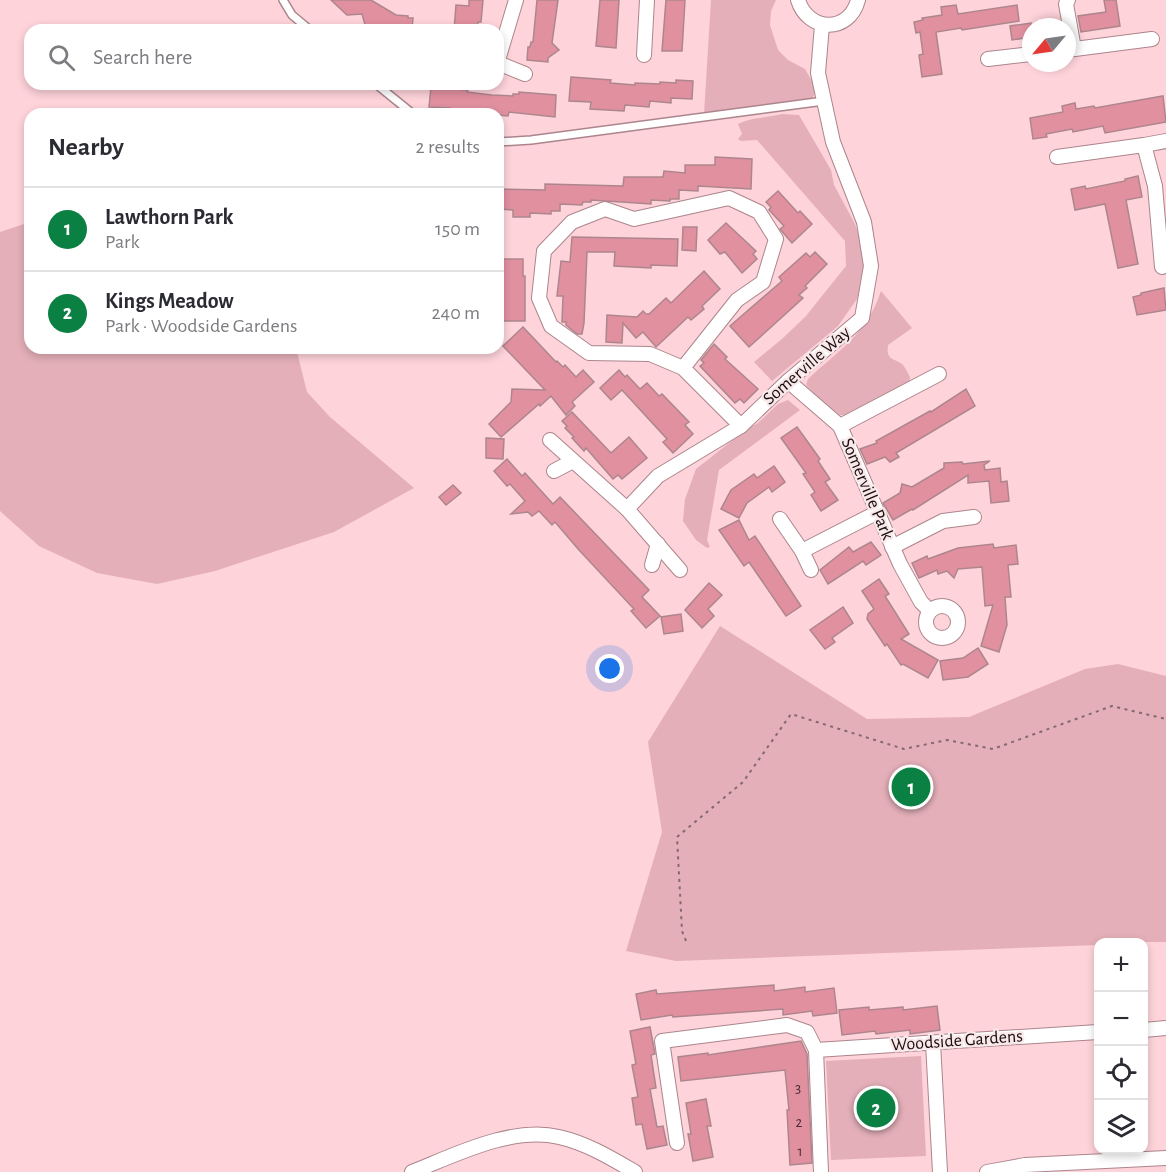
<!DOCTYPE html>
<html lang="en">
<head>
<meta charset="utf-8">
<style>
	:root { --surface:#fff; --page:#f2f2f3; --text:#2b2b33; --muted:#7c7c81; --line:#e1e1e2; --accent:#0b8043 }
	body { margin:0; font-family:"Alegreya Sans",sans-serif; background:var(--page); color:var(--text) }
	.controls { position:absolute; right:18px; bottom:18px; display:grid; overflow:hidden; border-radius:12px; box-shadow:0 3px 9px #0003 }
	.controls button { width:54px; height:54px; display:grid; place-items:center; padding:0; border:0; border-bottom:2px solid var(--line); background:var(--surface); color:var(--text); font:30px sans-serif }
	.compass { position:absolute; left:1022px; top:18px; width:54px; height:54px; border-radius:50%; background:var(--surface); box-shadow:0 3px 9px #0003; rotate:241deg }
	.you { position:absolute; left:610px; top:669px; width:21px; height:21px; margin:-15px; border:4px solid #fff; border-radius:50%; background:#1a73e8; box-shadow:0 0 0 9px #1a73e833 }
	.badge { display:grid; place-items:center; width:39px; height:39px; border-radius:50%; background:var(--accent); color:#fff; font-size:20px; font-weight:700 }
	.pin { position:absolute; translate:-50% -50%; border:3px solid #fff; box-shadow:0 2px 6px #0006 }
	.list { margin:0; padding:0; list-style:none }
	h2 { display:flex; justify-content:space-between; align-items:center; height:78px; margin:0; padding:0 24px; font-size:26px }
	h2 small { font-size:20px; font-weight:400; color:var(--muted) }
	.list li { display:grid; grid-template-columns:39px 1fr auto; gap:18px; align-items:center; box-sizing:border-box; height:84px; padding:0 24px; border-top:2px solid var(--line) }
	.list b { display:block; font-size:22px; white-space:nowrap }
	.list p { margin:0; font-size:20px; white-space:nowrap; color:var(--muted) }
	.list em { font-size:20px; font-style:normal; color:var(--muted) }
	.icon { flex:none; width:33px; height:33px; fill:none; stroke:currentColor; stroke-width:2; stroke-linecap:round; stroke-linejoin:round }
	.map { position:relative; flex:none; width:1166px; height:1172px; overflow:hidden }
	.search { position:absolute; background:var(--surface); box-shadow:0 3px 9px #0003; left:24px; top:24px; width:480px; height:66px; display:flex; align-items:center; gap:15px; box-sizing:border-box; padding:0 21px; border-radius:18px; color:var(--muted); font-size:22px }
	.panel { position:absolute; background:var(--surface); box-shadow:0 3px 9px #0003; left:24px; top:108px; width:480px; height:246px; border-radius:18px }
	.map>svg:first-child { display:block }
</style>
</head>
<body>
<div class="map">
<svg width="1166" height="1172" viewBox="0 0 1166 1172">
	<rect width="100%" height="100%" fill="#fed3da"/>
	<g fill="#e4afb8">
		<path d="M711 0H776L771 11 770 25 778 50 788 60 805 69 817 90 812 99 704 114Z"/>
		<path d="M782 114 799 115 831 170 834 185 855 224 861 242 864 271 857 299 838 326 772 381 754 362 783 338 806 316 846 266 845 241 757 140 741 141 738 139 742 134 738 124C753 117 766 118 782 114Z"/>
		<path d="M30 222V348H296L307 392 330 417 414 488 334 532 215 571 157 584 97 573 39 546 0 511V232Z"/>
		<path d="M881 291 912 328 888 345C886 360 893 358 902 364 905 367 908 373 910 377L909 386 866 404 845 415H840L822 402 806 385 808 379C840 349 867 334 881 291Z"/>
		<path d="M788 400 800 410 719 470 707 540 710 547 707 548 696 540 683 521 685 499 696 469 747 429 758 423 778 404Z"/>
		<path d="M720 626 867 719 969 717 1085 669 1118 664 1166 676V942H1098V945L676 961 626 951 662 832 648 742Z"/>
		<path d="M921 1056 926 1156 831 1160 826 1061Z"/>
	</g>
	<g fill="#e190a0" stroke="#ad868d" stroke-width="1.5">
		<path d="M331 0H371L396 15 408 16V18H413L412 30H384L377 26 374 30H369L366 28 362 14 347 15Z"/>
		<path d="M469 0H483L481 22H478V30H454L456 5 469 6Z"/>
		<path d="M537 0H558L552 43 559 50 548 58V62L527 60 528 47H530L531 42H533Z"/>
		<path d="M600 0H619L616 48 596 46Z"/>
		<path d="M666 0H685L682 51H662Z"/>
		<path d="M1104 0H1116L1120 26 1081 32 1078 16 1106 12Z"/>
		<path d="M956 5 958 14 1017 5 1019 21 962 30 961 28 936 32 942 74 922 77 919 55 923 54 920 32 916 33 914 22 923 20 922 18 942 15 941 7Z"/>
		<path d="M1031 23V37L1012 40 1010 26Z"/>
		<path d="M571 77 611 80 610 83 635 85V83L660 84V82L676 83V80L693 81 692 99 671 98V103L650 101 649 107 625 105 624 111 590 109 591 102 569 101Z"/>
		<path d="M431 87 468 90 467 92 492 95 513 96V94H519V92L556 95 555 117 509 112 508 116 450 111V108L429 107Z"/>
		<path d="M1163 96 1166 122 1105 133 1103 126 1073 132 1072 129 1046 134 1047 137 1033 139 1030 118 1063 112 1062 106 1075 103 1076 109 1094 106 1095 108Z"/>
		<path d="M715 157 752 159 751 189 698 186V191L679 190V199H670V201L651 200V204L591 200V202H583L582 205 560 204V211H551V214L530 213V217H513V210L498 209V189L545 190V184L623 186 624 177H663L664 171 685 173V165H715Z"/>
		<path d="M1138 176 1142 197 1126 200 1138 264 1118 268 1105 204 1075 210 1071 189 1085 186 1086 189 1125 181V179Z"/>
		<path d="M778 191 798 213 800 211 812 224 792 243 780 229 784 226 769 210 771 207 766 202Z"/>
		<path d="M726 223 756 251 753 254 757 259 742 273 725 252 720 254 708 240Z"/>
		<path d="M683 227H697L696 251 682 250Z"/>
		<path d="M572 237 678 239 677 266 651 265V268L614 266 615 252H587L584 323 582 334H577L566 325V322H562L563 296H557L561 261 570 262Z"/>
		<path d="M815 252 827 264 805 286 807 288 799 295 803 298 749 347 730 326 782 281 779 277 806 253 810 257Z"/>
		<path d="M499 259H523V276H525V321H498Z"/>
		<path d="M704 271 720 289 702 306 704 309 691 320 688 317 656 347 643 332 636 338 623 323 622 343 606 342 607 315 637 317 643 311 646 314H649L666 298 671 303Z"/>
		<path d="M1164 288 1166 310 1137 315 1133 297 1141 295V293Z"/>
		<path d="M523 327 556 362 557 361 563 367 565 365 576 377 583 370 594 382 572 402 575 406 566 415 551 396 540 406 539 404 501 437 489 424 511 402 512 389 545 390 503 346Z"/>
		<path d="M714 344 727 357 725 359 758 389 744 403 740 399 735 403 700 366 704 363 701 360Z"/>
		<path d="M619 370 625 377 627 375 640 389 647 383 659 396 662 394 689 422 685 425 693 434 673 453 663 442 667 439 622 390 611 400 600 388Z"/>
		<path d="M966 389 975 406 896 453 899 457 890 462 885 457 867 464 860 449 877 443 876 441 930 411 931 412Z"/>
		<path d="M572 412 611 453 629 437 647 458 622 479 618 475 613 479 586 448 584 451 572 438 574 437 565 428 567 426 562 421Z"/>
		<path d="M797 427 820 459 818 461 830 479 825 482 838 500 821 511 811 495 815 492 803 474 806 473 781 438Z"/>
		<path d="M486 438 504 439 503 459 486 458Z"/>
		<path d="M507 459 522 476 525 473 553 504 560 497 649 590 642 597 660 616 646 628 631 611 634 609 579 550 555 522 552 525 539 511 532 516 528 512 511 514 525 501 510 484 507 486 494 471Z"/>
		<path d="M990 461 984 465 985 470 1000 468 1001 482 1007 481 1009 501 991 503 989 481 968 483V475L913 510 912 509 893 520 883 503 900 493 902 484 912 487 944 468V463L962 462 963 464Z"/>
		<path d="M774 466 785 482 772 492 769 487 747 503 739 518 721 509 731 490 754 474 757 478Z"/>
		<path d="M453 485 461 493 446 505 439 497Z"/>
		<path d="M739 520 749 540 755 536 801 606 786 616 749 562 744 566 719 530Z"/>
		<path d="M871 542 881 555 866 565 863 561 828 584 820 570 849 547 853 552Z"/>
		<path d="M993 544 994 548 1016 545 1018 564 1008 565 1011 597H1005L1007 625 999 652 981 646 993 605 985 606 982 567 958 569 954 578 947 571 938 574 937 570 919 578 912 563 927 556 928 559 958 548Z"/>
		<path d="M879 579 889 594 885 596 909 634 901 639 938 660 928 678 903 664 901 665 887 644 885 646 867 619 868 614 874 609 862 591Z"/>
		<path d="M709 583 722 595 708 609 714 616 702 628 685 610Z"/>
		<path d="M843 607 853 623 832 638 835 642 825 649 810 630Z"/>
		<path d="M681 614 683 631 664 634 661 617Z"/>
		<path d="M978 648 988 664 968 677 943 680 940 661 963 658Z"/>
		<path d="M774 985V991L805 987V992L834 988 837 1013 813 1016 812 1011 783 1015V1009L673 1017 672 1015 641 1020 636 994 656 990 657 994Z"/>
		<path d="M937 1006 940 1030 910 1034V1030L876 1034 875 1031 842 1035 839 1010 869 1007V1010L903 1007V1010Z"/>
		<path d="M650 1027 655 1054 651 1055 656 1088 650 1089 657 1127 663 1126 667 1145 647 1149 642 1124 636 1125 632 1098 638 1097 632 1065 636 1064 630 1031Z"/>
		<path d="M801 1041 807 1054 812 1163 790 1165 787 1110H789L785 1070 681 1081 678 1057 708 1053V1055Z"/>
		<path d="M706 1099 711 1126H707L713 1157 693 1161 688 1134H691L686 1103Z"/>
	</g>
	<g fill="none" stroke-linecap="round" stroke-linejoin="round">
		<defs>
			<g id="service">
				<path d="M283 0 292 15 310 30"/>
				<path d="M376 84 413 114"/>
				<path d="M498 142 531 140 824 101"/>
			</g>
			<g id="minor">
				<path d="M798 0C808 32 849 34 858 0"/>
				<path d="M1068 0 1066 4 1074 49"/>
				<path d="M1067 50 1152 39"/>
				<path d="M644 55 647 0"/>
				<path d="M988 59 1031 54"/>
				<path d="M498 60 516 0"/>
				<path d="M498 63 525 74"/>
				<path d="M1144 145 1155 186 1162 267"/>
				<path d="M1057 157 1144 145 1166 141"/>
				<path d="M683 368 737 300 763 282 776 239 759 212 729 198 634 219 605 209 572 222 544 251 539 298 551 326 589 353 650 354 683 368 741 426"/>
				<path d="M788 381 840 426 900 564 921 602 930 611"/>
				<path d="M840 426 939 374"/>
				<path d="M550 440 627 509 680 570"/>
				<path d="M554 471 573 461"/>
				<path d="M627 509 658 476 741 426 788 381 862 318 871 266 864 222 833 142 818 73 822 25"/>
				<path d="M780 519 802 551 811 570"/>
				<path d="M892 547 943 521 974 517"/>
				<path d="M802 551 876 513"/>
				<path d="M652 565 658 544"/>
				<circle cx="942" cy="622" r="16"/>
				<path d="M1144 1030 1166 1028"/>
				<path d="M933 1043 940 1172"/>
				<path d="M816 1050 1098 1032"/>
				<path d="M677 1143 662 1041 787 1025 807 1032 816 1050 821 1172"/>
				<path d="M412 1172C455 1155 511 1126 559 1137 586 1143 611 1158 635 1172"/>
				<path d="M987 1172 1025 1165 1166 1158"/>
			</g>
		</defs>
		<use href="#service" stroke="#ac858c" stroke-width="10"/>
		<use href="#minor" stroke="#ac858c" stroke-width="16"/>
		<path stroke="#84696e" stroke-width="2" stroke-dasharray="3 4.5" stroke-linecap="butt" d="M686 941 682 931 677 837 743 782 791 714 904 749 947 740 993 749 1112 706 1166 719"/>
		<use href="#service" stroke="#fff" stroke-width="7"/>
		<use href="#minor" stroke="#fff" stroke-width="14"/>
	</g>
	<g text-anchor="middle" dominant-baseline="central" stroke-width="4.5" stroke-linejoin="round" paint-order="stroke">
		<g font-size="15" fill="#4c2d33">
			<text x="798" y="1088">3</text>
			<text x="799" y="1122">2</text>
			<text x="800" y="1151">1</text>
		</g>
		<g font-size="18" fill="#1a0c0f" stroke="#f9e8ea">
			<text transform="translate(807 366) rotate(-41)">Somerville Way</text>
			<text transform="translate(867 489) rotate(67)">Somerville Park</text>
			<text transform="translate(957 1041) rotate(-4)">Woodside Gardens</text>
		</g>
	</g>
</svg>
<div class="controls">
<button>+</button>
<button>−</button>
<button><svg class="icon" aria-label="locate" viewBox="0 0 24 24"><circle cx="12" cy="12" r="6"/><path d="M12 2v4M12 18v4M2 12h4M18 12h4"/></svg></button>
<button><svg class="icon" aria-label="layers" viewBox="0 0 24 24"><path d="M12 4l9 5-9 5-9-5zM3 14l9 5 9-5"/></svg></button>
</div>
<svg class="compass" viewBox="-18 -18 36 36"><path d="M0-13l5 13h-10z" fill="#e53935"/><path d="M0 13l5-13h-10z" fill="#7c7c81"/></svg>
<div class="you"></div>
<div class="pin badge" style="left:911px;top:787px">1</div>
<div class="pin badge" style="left:876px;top:1108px">2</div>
<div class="search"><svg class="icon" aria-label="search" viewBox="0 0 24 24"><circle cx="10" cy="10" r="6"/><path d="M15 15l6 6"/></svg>Search here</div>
<section class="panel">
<h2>Nearby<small>2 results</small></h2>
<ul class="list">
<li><span class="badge">1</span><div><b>Lawthorn Park</b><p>Park</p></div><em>150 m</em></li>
<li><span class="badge">2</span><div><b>Kings Meadow</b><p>Park · Woodside Gardens</p></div><em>240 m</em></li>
</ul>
</section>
</div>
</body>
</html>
